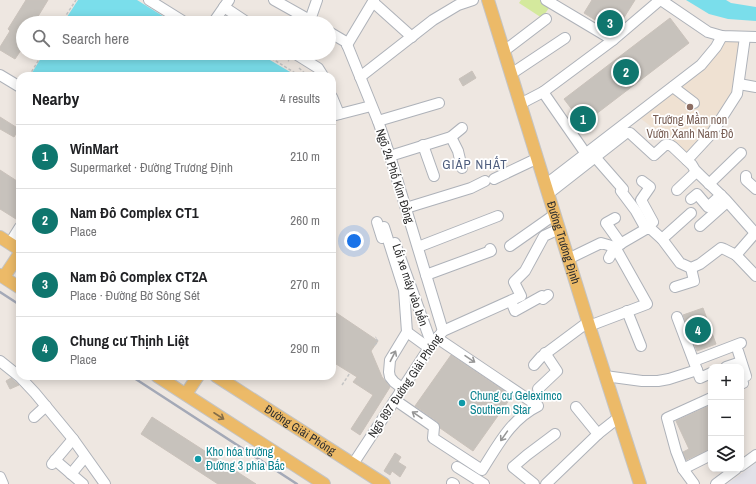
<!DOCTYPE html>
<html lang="en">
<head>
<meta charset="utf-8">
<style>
	:root { --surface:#fff; --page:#f6f6f6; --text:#202124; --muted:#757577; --line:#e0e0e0; --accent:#0f766e }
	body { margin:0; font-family:"Archivo Narrow",sans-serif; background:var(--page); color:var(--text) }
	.controls { position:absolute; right:12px; bottom:12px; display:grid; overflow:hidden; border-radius:8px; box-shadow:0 2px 10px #0003 }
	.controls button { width:36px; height:36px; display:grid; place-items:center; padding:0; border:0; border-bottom:1px solid var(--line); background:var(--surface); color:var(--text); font:20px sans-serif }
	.you { position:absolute; left:354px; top:241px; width:14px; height:14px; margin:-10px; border:3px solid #fff; border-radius:50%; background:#1a73e8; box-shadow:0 0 0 6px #1a73e833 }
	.badge { display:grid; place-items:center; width:26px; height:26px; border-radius:50%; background:var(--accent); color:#fff; font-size:13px; font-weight:700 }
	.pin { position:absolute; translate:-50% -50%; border:2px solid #fff; box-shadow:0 1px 4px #0006 }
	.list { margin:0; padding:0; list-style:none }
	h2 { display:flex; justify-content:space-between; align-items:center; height:52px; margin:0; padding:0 16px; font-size:17px }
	h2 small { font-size:13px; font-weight:400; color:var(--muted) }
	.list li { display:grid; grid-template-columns:26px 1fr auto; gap:12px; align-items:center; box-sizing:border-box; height:64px; padding:0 16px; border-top:1px solid var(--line) }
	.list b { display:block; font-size:15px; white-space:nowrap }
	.list p { margin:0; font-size:13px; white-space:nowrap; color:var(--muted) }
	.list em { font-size:13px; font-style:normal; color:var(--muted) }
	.icon { flex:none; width:22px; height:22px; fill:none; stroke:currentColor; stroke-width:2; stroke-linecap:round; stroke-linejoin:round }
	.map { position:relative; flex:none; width:756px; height:484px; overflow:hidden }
	.search { position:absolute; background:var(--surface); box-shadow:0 2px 10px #0003; left:16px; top:16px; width:320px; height:44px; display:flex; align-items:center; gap:10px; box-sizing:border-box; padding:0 14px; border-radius:22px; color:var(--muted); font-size:15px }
	.panel { position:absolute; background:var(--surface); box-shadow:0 2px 10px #0003; left:16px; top:72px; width:320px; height:308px; border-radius:12px }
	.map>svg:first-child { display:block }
</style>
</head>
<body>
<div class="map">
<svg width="756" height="484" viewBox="0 0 756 484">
	<rect width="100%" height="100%" fill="#eee7e1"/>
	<path fill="#e2e1e8" d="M756 463V484H727Z"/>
	<path fill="#efe1d2" d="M725 38H743L733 96 688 155 640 118Z"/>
	<path fill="#d4e99d" d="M521 0H542L551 5 542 18 519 3Z"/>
	<g fill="#7adeeb">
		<path d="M78 0H137L174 23H63Z"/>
		<path d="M686 0H726L731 3 756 7V21L728 19 709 14Z"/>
		<path d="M44 53H258L297 76H30Z"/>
	</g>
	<g fill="#c7c2bc" stroke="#cac2bb">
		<path d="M26 0H48L34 23H23V47L15 59 0 50V47L10 31 8 29Z"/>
		<path d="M592 0H635L618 27 613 31 584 13Z"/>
		<path d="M670 18 689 43 583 124 564 99Z"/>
		<path d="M472 71 476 78 463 86 459 79Z"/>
		<path d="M0 117 19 129 14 137 0 129Z"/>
		<path d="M0 170 20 183V214L16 219 0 209Z"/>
		<path d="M703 308 716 344 697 351 683 315Z"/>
		<path d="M332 310 378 341 371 351 382 377 390 387 360 435 351 429 373 395 353 382 357 377 336 364 332 371Z"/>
		<path d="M451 355 512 396 473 451 440 428 438 422 415 406Z"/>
		<path d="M11 378 19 385 10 389 6 381Z"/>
		<path d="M711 405V449L686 460 683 452 689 449 676 421Z"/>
		<path d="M152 417 256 484H218L141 434Z"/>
		<path d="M395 453 401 457 398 462 406 467 400 477 392 471 390 475 384 471Z"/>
	</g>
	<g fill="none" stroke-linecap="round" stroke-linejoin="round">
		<defs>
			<g id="minor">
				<path d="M149 0 186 23"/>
				<path d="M274 0 315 23"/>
				<path d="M546 0 613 40"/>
				<path d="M661 0 708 32 722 36 756 37"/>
				<path d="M373 2 412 37"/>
				<path d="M224 7 248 23"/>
				<path d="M310 20 317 0"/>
				<path d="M213 23 229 0"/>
				<path d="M329 32 346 42 378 121 390 156 443 331"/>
				<path d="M347 45 374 0"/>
				<path d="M504 51 546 19"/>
				<path d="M294 53 318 68 323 76"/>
				<path d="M511 74 565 38"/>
				<path d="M0 75 20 87"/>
				<path d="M360 77 433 20 458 5 473 0"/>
				<path d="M739 84 756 87"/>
				<path d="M673 87 694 103"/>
				<path d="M543 92 586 154"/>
				<path d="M332 97 339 114"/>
				<path d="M520 104 543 92 613 40 660 0"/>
				<path d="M332 116 371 106"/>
				<path d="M378 121 439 103"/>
				<path d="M451 137 458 151 462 168"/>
				<path d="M423 145 434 176"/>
				<path d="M390 156 451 137 462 128"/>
				<path d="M595 157 623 189 621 191 636 211 646 229"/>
				<path d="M687 160 712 133 737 94 745 37"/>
				<path d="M746 176V180L756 189"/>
				<path d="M494 179 536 159"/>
				<path d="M642 181 650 187 641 200 653 222 649 225 651 229"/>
				<path d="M709 184 741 153"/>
				<path d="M545 185 701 65 716 47 722 36"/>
				<path d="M677 190 696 172"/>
				<path d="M548 194 626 133H630L654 155 665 145H670L673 147 692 165 695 170 700 175 725 199 756 234"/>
				<path d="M691 199 697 194 708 207 721 195"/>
				<path d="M406 208 471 188 485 181"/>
				<path d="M615 218 606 223 621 244"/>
				<path d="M377 222 382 238"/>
				<path d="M700 226 727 202"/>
				<path d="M384 227 404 290 407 332 390 360 389 372 390 377 394 382 402 388"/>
				<path d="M662 239 691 213"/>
				<path d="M10 243 20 227"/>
				<path d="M395 243 432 345"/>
				<path d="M510 246 554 215"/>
				<path d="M418 247 498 216"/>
				<path d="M736 255 756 276"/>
				<path d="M568 259 601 243 615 247 646 229H651L662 239 680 263 691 268 700 264 721 248 724 249 736 255 756 232"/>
				<path d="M426 275 491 251 490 249"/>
				<path d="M675 287 694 281 691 268"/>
				<path d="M511 301 515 311 542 296 543 299 548 295"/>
				<path d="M627 311 641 346"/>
				<path d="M677 317 697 370"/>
				<path d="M589 326 647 304 615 247 609 258"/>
				<path d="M407 332 429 348"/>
				<path d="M738 351 746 376 741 378 743 383 741 384"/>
				<path d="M0 361 20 377 35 393 73 439 105 484"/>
				<path d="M694 361 741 343"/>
				<path d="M534 365 541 357 588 322"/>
				<path d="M726 367 741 362"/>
				<path d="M605 376 642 381H658L669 379 697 370 700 378 711 373"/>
				<path d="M538 389 557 371 545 353"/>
				<path d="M395 400 434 427 433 438 482 470C498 445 511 419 538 406L437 338"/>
				<path d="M576 407 598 434"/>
				<path d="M34 417 46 406"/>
				<path d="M55 460 83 484"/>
				<path d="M52 464 73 439"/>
				<path d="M353 464 429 348 443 331 521 296 514 282 525 271 544 236 559 229"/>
				<path d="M741 466 756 455"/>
				<path d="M457 467 484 484"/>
				<path d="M683 469 711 455"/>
				<path d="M71 474 85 457"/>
				<path d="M0 477 3 484"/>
				<path d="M452 483 454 484"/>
				<path d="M534 484 513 467 527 455 555 434"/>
				<path d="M546 484 599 433 618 418"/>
				<path d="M694 484 683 469 676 451 667 418 711 398"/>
				<path d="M716 484 736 469"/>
			</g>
			<g id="major">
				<path id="s1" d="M488 0 588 322 640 484"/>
				<path d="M0 237 20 250"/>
				<path d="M0 275 20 288"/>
				<path d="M4 277 20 253"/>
				<path d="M157 376 324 484"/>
				<path id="s2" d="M216 376 384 484"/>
				<path d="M186 394 198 376"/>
			</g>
		</defs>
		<use href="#minor" stroke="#aeb2b9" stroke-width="12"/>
		<use href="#major" stroke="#c4c4c4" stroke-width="14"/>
		<g stroke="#c4c4c4" stroke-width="1.5" stroke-dasharray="3 2" stroke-linecap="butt">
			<path d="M61 23 76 0"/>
			<path d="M263 53 300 76"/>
			<path d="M275 53 289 61"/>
			<path d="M299 68 308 76"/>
			<path d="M29 76 43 53"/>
			<path d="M375 345 378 341 375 338 376 337"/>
			<path d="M342 385 350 373"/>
		</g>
		<use href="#minor" stroke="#fff" stroke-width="10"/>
		<use href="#major" stroke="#ecba68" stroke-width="12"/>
		<g stroke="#a4a9b7" stroke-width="2.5">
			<path d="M0 292 20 305"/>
			<path d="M131 376 297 484"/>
		</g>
	</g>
	<defs><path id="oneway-shaft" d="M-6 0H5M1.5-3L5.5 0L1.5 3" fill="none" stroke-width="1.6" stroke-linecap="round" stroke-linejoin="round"/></defs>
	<g stroke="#969696">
		<use href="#oneway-shaft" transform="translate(393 356) rotate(-63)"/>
		<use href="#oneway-shaft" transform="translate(470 359) rotate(34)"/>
		<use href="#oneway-shaft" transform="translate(417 415) rotate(-146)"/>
		<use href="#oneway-shaft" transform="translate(504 436) rotate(125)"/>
	</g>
	<use stroke="#846d48" href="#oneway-shaft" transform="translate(219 416) rotate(33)"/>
	<circle fill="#8d6e63" stroke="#fff" stroke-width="1.5" cx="690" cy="107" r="4"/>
	<g fill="#0f9aa8" stroke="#fff" stroke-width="1.5">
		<circle cx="462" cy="403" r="4"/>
		<circle cx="198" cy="459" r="4"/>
	</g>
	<g text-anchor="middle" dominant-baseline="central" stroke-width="3.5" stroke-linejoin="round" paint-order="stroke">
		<g font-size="12" fill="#785e54" stroke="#fff">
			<text x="690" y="120">Trường Mầm non<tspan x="690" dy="14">Vườn Xanh Nam Đô</tspan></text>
		</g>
		<g font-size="12" fill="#2e2e2e" stroke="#fff">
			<text transform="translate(395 176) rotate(72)">Ngõ 24 Phố Kim Đồng</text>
			<text stroke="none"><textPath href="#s1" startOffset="254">Đường Trương Định</textPath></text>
			<text transform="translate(410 285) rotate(71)">Lối xe máy vào bến</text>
			<text transform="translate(405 386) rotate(-56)">Ngõ 897 Đường Giải Phóng</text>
			<text stroke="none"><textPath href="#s2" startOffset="100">Đường Giải Phóng</textPath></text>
		</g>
		<g font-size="12" fill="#0d838f" stroke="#fff" text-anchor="start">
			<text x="470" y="396">Chung cư Geleximco<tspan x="470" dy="14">Southern Star</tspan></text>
			<text x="206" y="452">Kho hóa trường<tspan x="206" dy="14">Đường 3 phía Bắc</tspan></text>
		</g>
		<g font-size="13" letter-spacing="1" fill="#4f5e7e" stroke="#fff">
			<text x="475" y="164">GIÁP NHẤT</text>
		</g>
	</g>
</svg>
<div class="controls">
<button>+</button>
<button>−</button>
<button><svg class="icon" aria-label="layers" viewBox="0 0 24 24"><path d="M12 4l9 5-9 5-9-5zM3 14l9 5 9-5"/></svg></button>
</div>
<div class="you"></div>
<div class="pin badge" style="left:583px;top:119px">1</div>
<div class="pin badge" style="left:626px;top:72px">2</div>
<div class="pin badge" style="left:610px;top:23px">3</div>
<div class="pin badge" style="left:698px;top:330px">4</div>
<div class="search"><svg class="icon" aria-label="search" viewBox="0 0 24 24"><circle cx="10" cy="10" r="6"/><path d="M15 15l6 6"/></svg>Search here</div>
<section class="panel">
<h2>Nearby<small>4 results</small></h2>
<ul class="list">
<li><span class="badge">1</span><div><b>WinMart</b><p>Supermarket · Đường Trương Định</p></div><em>210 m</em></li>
<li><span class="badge">2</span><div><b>Nam Đô Complex CT1</b><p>Place</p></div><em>260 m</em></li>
<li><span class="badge">3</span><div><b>Nam Đô Complex CT2A</b><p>Place · Đường Bờ Sông Sét</p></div><em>270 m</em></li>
<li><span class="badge">4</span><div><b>Chung cư Thịnh Liệt</b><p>Place</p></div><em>290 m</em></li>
</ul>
</section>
</div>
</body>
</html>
